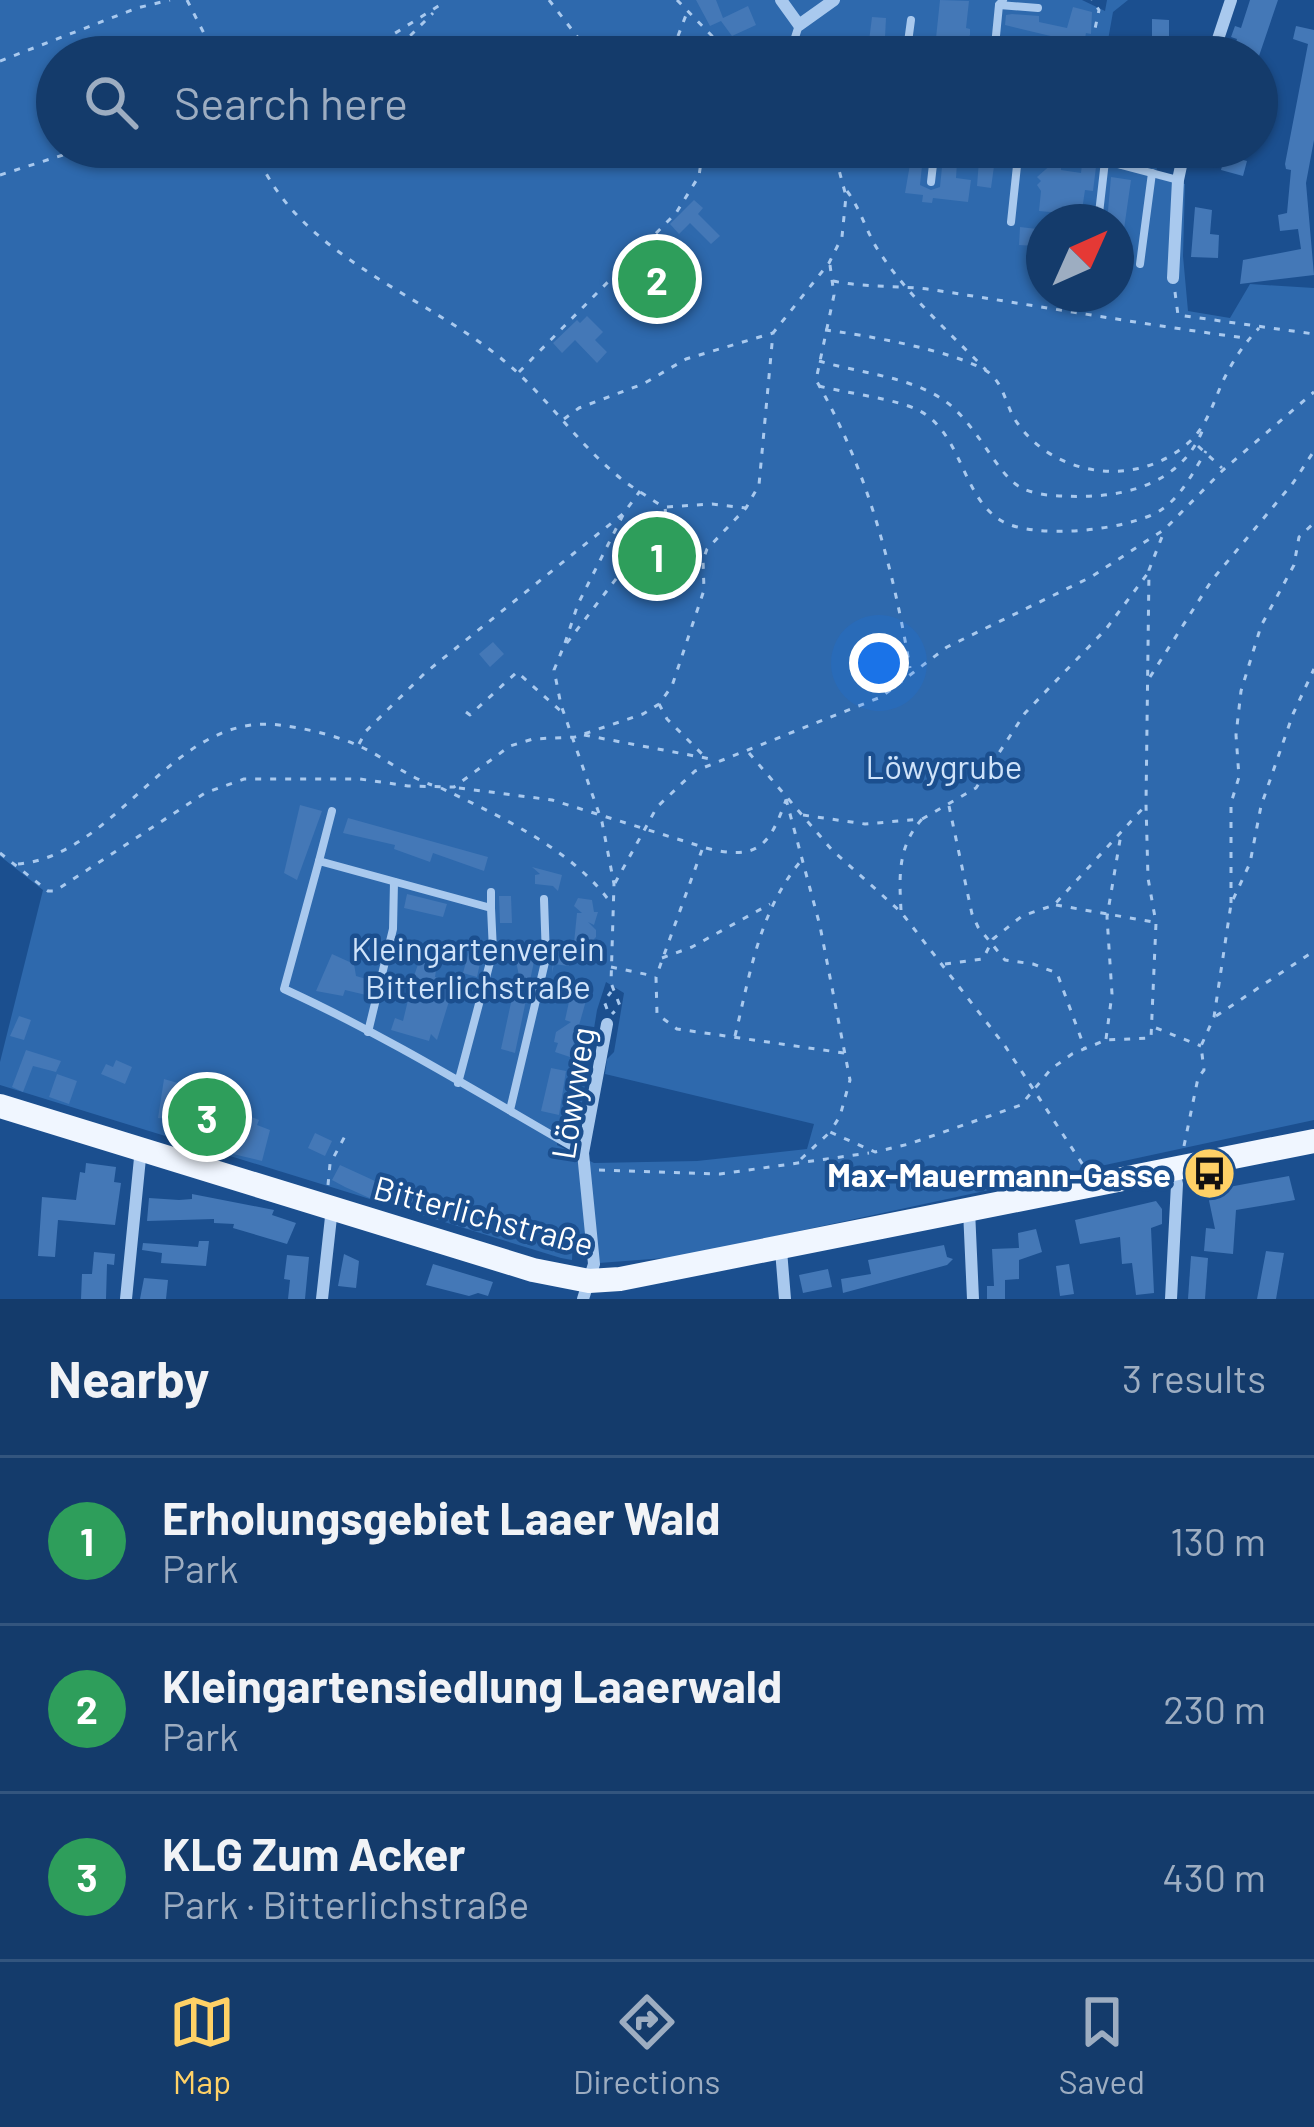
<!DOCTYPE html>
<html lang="en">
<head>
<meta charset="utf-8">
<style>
	:root { --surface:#143b6b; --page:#1d4271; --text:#f1f3f6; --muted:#9dadc1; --line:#33557e; --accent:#ffd166 }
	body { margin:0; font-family:Barlow,sans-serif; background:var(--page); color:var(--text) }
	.compass { position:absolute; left:1026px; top:204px; width:108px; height:108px; border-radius:50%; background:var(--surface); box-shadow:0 3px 9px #0004; rotate:45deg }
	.you { position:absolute; left:879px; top:663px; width:42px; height:42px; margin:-30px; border:9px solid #fff; border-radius:50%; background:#1a73e8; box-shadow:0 0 0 18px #1a73e833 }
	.badge { display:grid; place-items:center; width:78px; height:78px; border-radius:50%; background:var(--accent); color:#fff; font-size:39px; font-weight:700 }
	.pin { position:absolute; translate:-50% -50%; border:6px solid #fff; box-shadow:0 3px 12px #0006 }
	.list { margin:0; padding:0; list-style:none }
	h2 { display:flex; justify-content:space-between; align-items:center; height:156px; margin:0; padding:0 48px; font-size:51px }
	h2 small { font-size:39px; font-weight:400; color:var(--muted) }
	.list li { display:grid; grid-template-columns:78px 1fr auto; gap:36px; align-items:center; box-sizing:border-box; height:168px; padding:0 48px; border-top:3px solid var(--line) }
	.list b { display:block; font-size:45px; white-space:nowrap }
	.list p { margin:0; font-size:39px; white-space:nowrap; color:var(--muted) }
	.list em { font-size:39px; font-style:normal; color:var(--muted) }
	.icon { flex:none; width:66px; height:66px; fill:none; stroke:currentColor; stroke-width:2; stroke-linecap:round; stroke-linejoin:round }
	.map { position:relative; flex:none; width:1314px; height:1299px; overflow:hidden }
	.search { position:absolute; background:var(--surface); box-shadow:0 3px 9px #0004; left:36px; right:36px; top:36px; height:132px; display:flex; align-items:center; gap:30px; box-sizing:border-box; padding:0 42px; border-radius:66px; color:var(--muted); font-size:45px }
	.sheet { height:660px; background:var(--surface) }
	nav { display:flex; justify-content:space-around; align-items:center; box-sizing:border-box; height:168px; border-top:3px solid var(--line); background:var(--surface); font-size:33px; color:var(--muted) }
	nav a { display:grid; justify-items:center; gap:6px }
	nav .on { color:var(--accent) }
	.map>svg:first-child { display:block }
</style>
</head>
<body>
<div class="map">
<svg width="1314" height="1299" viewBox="0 0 1314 1299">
	<rect width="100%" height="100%" fill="#1b4f8f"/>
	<path fill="#2e69ad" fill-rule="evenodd" d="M0 0H1082L1105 11 1107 0H1128L1113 12 1105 57H57V147H1171L1166 167 1157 165 1156 178 1185 184 1183 256 1188 311 1230 318 1250 284 1314 288V1120L678 1257 599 1263 573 1237 572 1260 561 1258 0 1085V1062L43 890 0 856ZM1044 222H1116V294H1044ZM606 982 624 993 614 1052 607 1059 605 1074 814 1124 807 1149 697 1161 594 1163 557 1145 559 1132 577 1134 597 1010Z"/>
	<g fill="#4478b7">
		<path d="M696 0H716L723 18 748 6 756 25 732 36 721 21 710 26Z"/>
		<path d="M940 0 969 1 966 28 970 29V35L961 51 946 49 944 57H934Z"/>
		<path d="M1250 0H1278L1259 56 1231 57 1237 39 1231 37 1235 26 1241 28Z"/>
		<path d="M1073 7 1092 12 1091 34 1086 33 1084 44 1005 25 1006 15 1012 14 1039 16V22L1067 28Z"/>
		<path d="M872 17 886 18 884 57H867Z"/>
		<path d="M1152 19 1169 20V40L1176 41 1175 57H1157V41H1152Z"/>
		<path d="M1296 26 1314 30V140L1306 183 1314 275 1240 284 1243 260 1301 249 1298 229 1280 231 1278 215 1287 213 1291 170 1286 169 1285 164 1308 44 1293 39Z"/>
		<path d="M913 147H924L920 185 931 190 940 187 944 147H958L956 178 971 180 968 202 933 198 932 203 922 202 923 195 905 193Z"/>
		<path d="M980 147 1005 149 1004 160 995 159 991 188 977 186Z"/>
		<path d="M1225 155 1247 161 1243 176 1221 170Z"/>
		<path d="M1061 156V170L1081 173 1082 164 1096 167 1093 191 1085 190 1081 217H1076L1075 222H1060L1061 213 1039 211 1041 191 1037 185 1041 181 1037 177Z"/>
		<path d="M1111 177 1131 180 1123 236 1126 249 1116 259V222H1107Z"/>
		<path d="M694 200 703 208 698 214 720 236 711 244 690 223 679 234 670 224Z"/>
		<path d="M1195 207 1212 210 1210 234 1219 235 1218 258 1191 257Z"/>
		<path d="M1020 227 1037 229 1036 246 1019 245Z"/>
		<path d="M587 316 603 332 595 340 607 352 597 363 575 340 562 353 553 343 577 320 580 323Z"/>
		<path d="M493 642 504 654 490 667 479 654Z"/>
		<path d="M300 805 322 811 297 880 284 873Z"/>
		<path d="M348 818 488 857 484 871 433 853 430 862 394 849 395 845 343 833Z"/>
		<path d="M532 867 562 875 558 891 553 886 535 884V875L540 874Z"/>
		<path d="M407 894 447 904 443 917 404 908Z"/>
		<path d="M499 896H511L512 923H500Z"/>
		<path d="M578 898 592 900 594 912H598L594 925 588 922 596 930V937L590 943H574L577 913H582L574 906Z"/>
		<path d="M426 941 440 945 435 977 455 982 437 1040 431 1034 429 1041 391 1030 395 1018 403 1021 409 996 413 997 418 977 414 976Z"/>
		<path d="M554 945 572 946 571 956 569 966 554 964 552 973Z"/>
		<path d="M537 947 515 1053 501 1049 515 984 521 985 514 952Z"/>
		<path d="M469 951 482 954 477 977 463 973Z"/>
		<path d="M332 954 354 964 356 976 370 980 366 995 345 990 343 996 316 991Z"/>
		<path d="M574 979 591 983 570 1057 555 1052 558 1043 554 1042 556 1032 571 1022 565 1020Z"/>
		<path d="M19 1016 31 1020 24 1040 10 1036Z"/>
		<path d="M26 1050 61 1061 56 1072 33 1066 23 1092 12 1087Z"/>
		<path d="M116 1060 132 1067 125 1084 101 1074 106 1064 113 1067Z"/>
		<path d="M551 1068 566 1071 559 1115 541 1111Z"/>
		<path d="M57 1074 77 1081 69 1104 49 1097Z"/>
		<path d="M164 1079 188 1086 183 1103 170 1099 168 1119 158 1118Z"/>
		<path d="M207 1093 221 1099 213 1116 199 1109Z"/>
		<path d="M246 1115 259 1120 257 1125 270 1130 262 1161 216 1150 221 1131 238 1135Z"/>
		<path d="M315 1133 332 1141 325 1156 308 1148Z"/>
		<path d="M86 1163 116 1167 114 1182 121 1183 115 1225 58 1220 55 1257 38 1256 42 1197 76 1200 80 1172 85 1173Z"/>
		<path d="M340 1165 375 1181 378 1178 401 1188 403 1183 412 1187 411 1191 446 1202 439 1218 419 1209 417 1213 374 1200 345 1187 332 1180Z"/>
		<path d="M1289 1176 1295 1200 1236 1210 1233 1254 1204 1251 1206 1228 1215 1229 1207 1191Z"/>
		<path d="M192 1194 274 1210 272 1215 296 1223 287 1244 233 1228 234 1224 214 1223V1219L147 1221 149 1198 179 1200 192 1199Z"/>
		<path d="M1156 1201 1162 1209V1224L1151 1228 1154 1293 1136 1295 1132 1263 1122 1264 1120 1237 1080 1244 1075 1220Z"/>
		<path d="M461 1212 484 1218 480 1231 465 1228 458 1222Z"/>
		<path d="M1036 1229 1042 1252 1019 1260V1279L1005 1280V1299H987V1286H994L992 1249 1019 1248 1018 1233Z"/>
		<path d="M199 1241H209L206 1266 161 1263 162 1253 142 1250 143 1243 198 1247Z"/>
		<path d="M944 1245 947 1257 953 1259 947 1265 843 1293 841 1279 871 1274 868 1260Z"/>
		<path d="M1266 1251 1284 1253 1276 1299H1257Z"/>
		<path d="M94 1252 115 1254 114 1265 107 1264 106 1299H81L82 1274H92Z"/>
		<path d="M344 1254 359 1261 356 1288 338 1286Z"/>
		<path d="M287 1255 309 1257 305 1299H288L290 1280 284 1279Z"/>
		<path d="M1191 1256 1208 1258 1205 1299H1188Z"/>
		<path d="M433 1264 493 1282 488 1296 478 1293 469 1296 426 1285Z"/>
		<path d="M1069 1264 1074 1294 1060 1296 1056 1266Z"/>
		<path d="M828 1269 832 1287 803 1293 799 1275Z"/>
		<path d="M144 1278 168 1280 166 1299H140Z"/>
	</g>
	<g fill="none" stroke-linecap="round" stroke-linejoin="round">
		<g stroke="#a9c9ee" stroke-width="3" stroke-dasharray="6 9" stroke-linecap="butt">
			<path d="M187 0 216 57"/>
			<path d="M549 0 593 57"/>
			<path d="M677 0 713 37 750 52"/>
			<path d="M678 36 686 15"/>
			<path d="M357 57 440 5"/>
			<path d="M389 57 433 13"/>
			<path d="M1089 57 1099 10 1092 0"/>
			<path d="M0 61 137 8 170 0"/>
			<path d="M254 147C294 257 427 294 509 365 546 397 575 439 612 471 627 485 647 496 665 508L667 524 619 575 563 648 554 670 561 705 602 822 614 884 611 983 620 1006 612 1014"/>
			<path d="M0 175 88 147"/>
			<path d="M847 191C861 210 866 231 878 250 908 296 948 331 986 370"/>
			<path d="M830 265 834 295 816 380C867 468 893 568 910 668"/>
			<path d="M833 281C867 288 901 285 934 290 1038 306 1141 324 1245 338"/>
			<path d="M1175 292 1178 315 1314 334"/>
			<path d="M825 330C865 335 950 350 985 370 1005 382 1005 407 1018 424 1056 477 1136 488 1187 444 1207 427 1213 403 1223 381 1233 360 1244 344 1259 328"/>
			<path d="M819 361C859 373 907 376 942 399 975 420 997 475 1020 487 1032 494 1051 496 1065 496 1120 499 1181 486 1203 429"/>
			<path d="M519 372 676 213 699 176 703 148"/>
			<path d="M819 386C846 393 896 399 918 410 962 432 961 495 1000 520 1033 541 1130 530 1161 510 1181 497 1194 471 1206 451"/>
			<path d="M564 419 579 408 643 384 686 359 773 333"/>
			<path d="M1198 446 1222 468"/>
			<path d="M667 507 712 504 746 508"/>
			<path d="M565 643 578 604 623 515"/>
			<path d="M1150 677 1212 580 1293 483 1314 451"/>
			<path d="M659 704 667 719 704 756"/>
			<path d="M466 712 470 715 517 672 564 714"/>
			<path d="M584 735 716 760"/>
			<path d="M359 744 366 731 425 673 624 513 640 491"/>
			<path d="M749 753 832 850 901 912 1005 1046 1085 1168"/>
			<path d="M441 788C499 816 572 849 610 902"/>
			<path d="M459 788 552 800 703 847 656 977 657 1014 677 1029 844 1053"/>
			<path d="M786 799 820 926 850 1080 840 1116 830 1132 875 1152 909 1144 1021 1105 1051 1069 1072 1054 1106 1040 1151 1038 1156 923 1148 878 1146 804 1149 570 1165 529"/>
			<path d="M949 806 972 914 978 927 1005 960 1033 964 1057 973 1085 1049"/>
			<path d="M803 815 865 824 922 819 976 788 1025 713 1106 629 1148 573"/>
			<path d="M706 848C757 861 769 847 786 800"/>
			<path d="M0 853 48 891H55L205 793 244 779H360L408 786 454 787 510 746 533 739 575 737 643 714 659 704 672 686 704 590 703 560 707 549 746 508 759 485 773 333 829 263 842 237 846 196 839 170"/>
			<path d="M18 864C119 855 172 712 279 725 304 728 335 735 359 746 384 757 406 776 432 785"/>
			<path d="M615 883 657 807 695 771 881 697 947 647 1091 577 1165 529 1223 470 1314 392"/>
			<path d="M1231 903V803L1239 777 1236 735 1241 691 1261 626 1294 565 1299 537 1314 523"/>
			<path d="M1056 905 1153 922"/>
			<path d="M901 910C899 875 898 846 922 819"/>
			<path d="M662 958 692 947 770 904"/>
			<path d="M945 964 983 959 993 939 1022 916 1054 905 1145 806"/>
			<path d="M611 967 654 976"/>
			<path d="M607 1009 604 1001 611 992"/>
			<path d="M1216 1016 1314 951"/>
			<path d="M1156 1028 1201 1046"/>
			<path d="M735 1036C750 974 759 912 800 862"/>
			<path d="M1106 1039 1112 994 1107 917 1121 834"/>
			<path d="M1184 1146 1198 1078 1204 1070 1201 1046 1214 1017 1231 904 1250 863 1261 806 1293 714 1314 669"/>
			<path d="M801 1159 829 1133"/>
			<path d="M599 1170 720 1174 869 1153"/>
			<path d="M328 1185 330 1164 345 1136"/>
		</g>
		<g stroke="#a9c9ee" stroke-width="8">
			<path d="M999 5 1038 8"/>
			<path d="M762 57 792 47"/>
			<path d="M794 57 792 47 799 25"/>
			<path d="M906 57 911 20"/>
			<path d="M999 57 994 56 999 5 1003 0"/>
			<path d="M830 147 837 162"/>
			<path d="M1069 147 1068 151 1178 180"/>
			<path d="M1122 165 1127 147"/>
			<path d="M931 182 935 147"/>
			<path d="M1011 222 1019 147"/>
			<path d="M1098 222 1105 161"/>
			<path d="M1140 264 1152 173"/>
			<path d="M319 861 332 811"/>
			<path d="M491 892V908"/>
			<path d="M368 1032 393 929 394 882"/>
			<path d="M458 1083 493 951 491 908 319 861 284 989C387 1036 485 1097 583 1153"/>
			<path d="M510 1110 546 958 544 899"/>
		</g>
		<g stroke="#a9c9ee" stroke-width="12">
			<path d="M781 0 799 25 834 0"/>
			<path d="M1212 57 1231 0"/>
			<path d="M1173 278 1178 180 1185 147"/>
			<path d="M969 1210 973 1299"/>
			<path d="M781 1250 785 1299"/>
			<path d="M126 1299 141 1148"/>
			<path d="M322 1299 332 1208"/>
			<path d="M583 1299 594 1264 583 1153 607 1024"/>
			<path d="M1171 1299 1177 1184 1174 1171"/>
		</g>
		<path stroke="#f0f6ff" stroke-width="24" d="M0 1106 533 1270 589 1281 620 1279 1314 1141"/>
	</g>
	<defs>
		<symbol id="bus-disc" viewBox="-11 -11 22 22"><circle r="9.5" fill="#ffd166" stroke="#1b4f8f"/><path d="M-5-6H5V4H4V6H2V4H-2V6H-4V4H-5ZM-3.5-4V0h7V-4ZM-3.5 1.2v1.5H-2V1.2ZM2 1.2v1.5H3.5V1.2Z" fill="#111"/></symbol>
	</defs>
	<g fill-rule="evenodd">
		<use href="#bus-disc" x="1180" y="1144" width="59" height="59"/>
	</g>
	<g text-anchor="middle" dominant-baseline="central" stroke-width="9" stroke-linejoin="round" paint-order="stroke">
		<g font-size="33" fill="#cfe3fa" stroke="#1b4f8f">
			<text x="944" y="766">Löwygrube</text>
			<text x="478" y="948">Kleingartenverein<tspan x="478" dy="38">Bitterlichstraße</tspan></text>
		</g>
		<g font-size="33" fill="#fff" stroke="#1b4f8f">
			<text transform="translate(572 1093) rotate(-81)">Löwyweg</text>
			<text transform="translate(484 1215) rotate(15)">Bitterlichstraße</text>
		</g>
		<g font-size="33" font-weight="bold" fill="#fff" stroke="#1b4f8f" text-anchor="end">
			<text x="1171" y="1174">Max-Mauermann-Gasse</text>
		</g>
	</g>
</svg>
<svg class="compass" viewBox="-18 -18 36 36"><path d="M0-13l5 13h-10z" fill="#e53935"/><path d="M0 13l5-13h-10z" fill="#9dadc1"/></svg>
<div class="you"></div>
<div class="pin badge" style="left:657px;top:556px;background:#2e9e5b">1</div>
<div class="pin badge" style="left:657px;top:279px;background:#2e9e5b">2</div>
<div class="pin badge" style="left:207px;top:1117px;background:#2e9e5b">3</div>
<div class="search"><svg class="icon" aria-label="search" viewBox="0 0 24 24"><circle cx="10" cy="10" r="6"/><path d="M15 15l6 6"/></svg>Search here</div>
</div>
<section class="sheet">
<h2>Nearby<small>3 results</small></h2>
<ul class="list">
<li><span class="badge" style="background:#2e9e5b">1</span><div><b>Erholungsgebiet Laaer Wald</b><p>Park</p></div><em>130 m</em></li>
<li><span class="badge" style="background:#2e9e5b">2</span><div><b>Kleingartensiedlung Laaerwald</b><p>Park</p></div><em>230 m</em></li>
<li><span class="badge" style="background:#2e9e5b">3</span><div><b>KLG Zum Acker</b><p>Park · Bitterlichstraße</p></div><em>430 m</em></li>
</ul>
</section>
<nav>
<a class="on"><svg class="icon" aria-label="map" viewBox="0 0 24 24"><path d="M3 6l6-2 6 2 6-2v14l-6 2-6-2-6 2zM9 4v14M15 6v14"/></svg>Map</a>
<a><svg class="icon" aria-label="directions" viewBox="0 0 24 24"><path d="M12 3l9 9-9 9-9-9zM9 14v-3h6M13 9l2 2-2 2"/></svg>Directions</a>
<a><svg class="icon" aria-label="saved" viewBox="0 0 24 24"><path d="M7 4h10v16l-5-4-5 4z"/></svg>Saved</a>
</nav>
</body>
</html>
